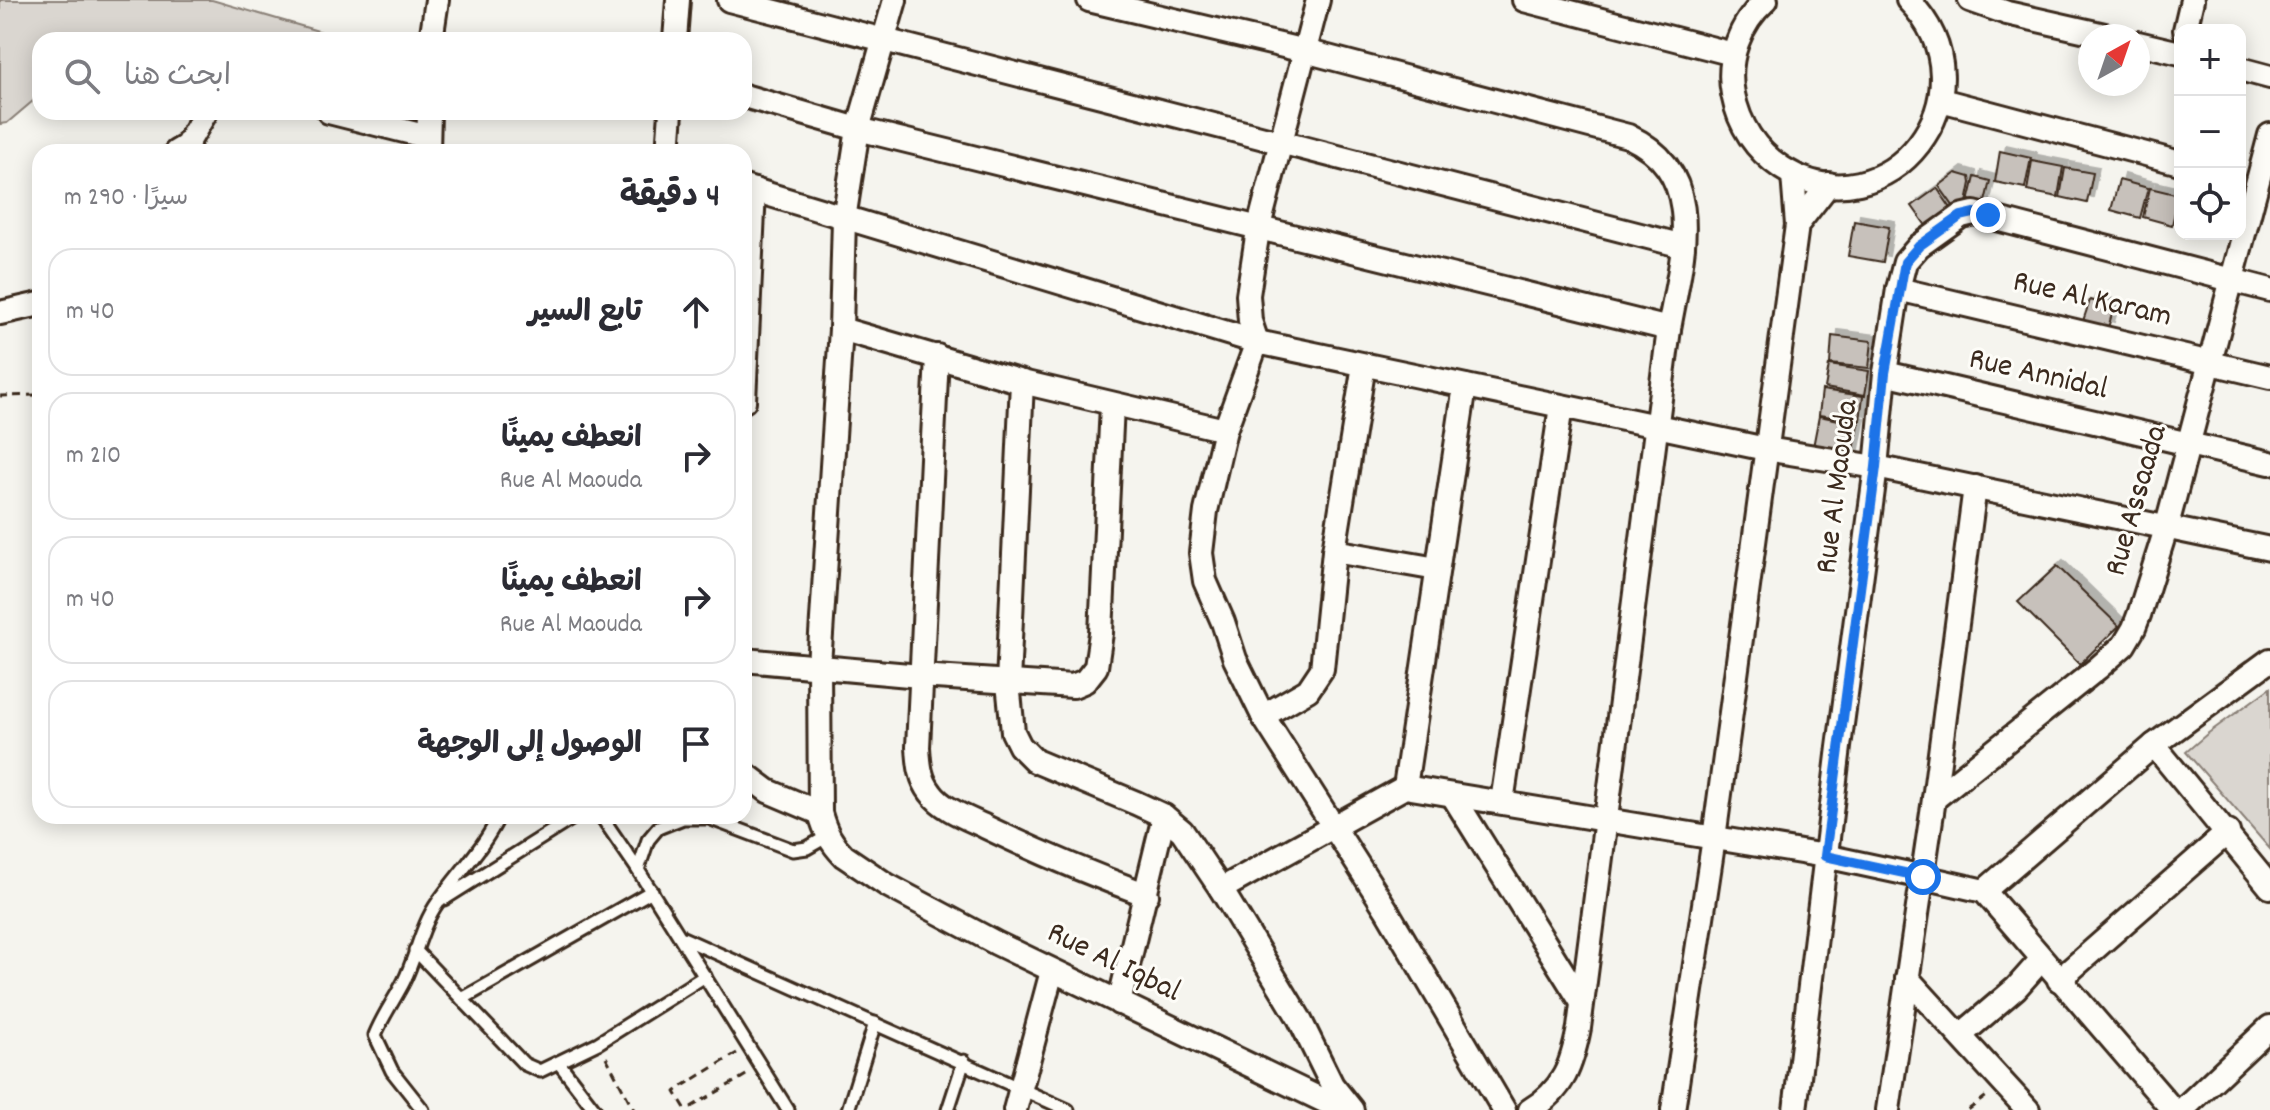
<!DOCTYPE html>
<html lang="ar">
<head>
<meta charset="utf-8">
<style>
	:root { --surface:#fff; --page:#f2f2f3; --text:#2b2b33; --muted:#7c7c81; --line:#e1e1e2 }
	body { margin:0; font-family:Dekko,"Playpen Sans Arabic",sans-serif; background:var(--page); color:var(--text); direction:rtl }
	.controls { position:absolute; right:24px; top:24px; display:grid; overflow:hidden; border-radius:16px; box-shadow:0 4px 20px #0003 }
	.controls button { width:72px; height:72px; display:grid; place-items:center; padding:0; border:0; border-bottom:2px solid var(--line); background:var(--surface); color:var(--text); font:40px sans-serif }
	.compass { position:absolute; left:2078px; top:24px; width:72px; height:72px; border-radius:50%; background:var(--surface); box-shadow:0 4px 20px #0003; rotate:40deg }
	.stop { position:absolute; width:24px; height:24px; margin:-18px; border:6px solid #1a73e8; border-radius:50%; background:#fff }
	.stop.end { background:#1a73e8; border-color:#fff; box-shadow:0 2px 8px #0008 }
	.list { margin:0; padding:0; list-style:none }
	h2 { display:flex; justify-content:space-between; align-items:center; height:104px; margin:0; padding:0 32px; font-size:34px }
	h2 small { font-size:26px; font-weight:400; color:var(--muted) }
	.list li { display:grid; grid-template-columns:52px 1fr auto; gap:24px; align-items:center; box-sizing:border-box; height:128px; margin:0 16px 16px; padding:0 16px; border:2px solid var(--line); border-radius:24px }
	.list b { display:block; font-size:30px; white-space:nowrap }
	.list p { margin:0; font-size:26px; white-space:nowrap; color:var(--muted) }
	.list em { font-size:26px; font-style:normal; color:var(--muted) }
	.icon { flex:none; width:44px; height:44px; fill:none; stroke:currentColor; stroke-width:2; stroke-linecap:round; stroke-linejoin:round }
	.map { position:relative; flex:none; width:2270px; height:1110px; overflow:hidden; direction:ltr }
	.search { position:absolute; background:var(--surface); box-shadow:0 4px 20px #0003; left:32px; top:32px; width:720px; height:88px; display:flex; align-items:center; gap:20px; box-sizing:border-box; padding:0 28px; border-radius:24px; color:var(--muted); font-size:30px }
	.panel { position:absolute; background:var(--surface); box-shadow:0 4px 20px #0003; left:32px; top:144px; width:720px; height:680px; border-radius:24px; direction:rtl }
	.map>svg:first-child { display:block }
</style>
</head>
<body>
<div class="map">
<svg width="2270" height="1110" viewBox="0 0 2270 1110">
	<defs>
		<filter id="shadow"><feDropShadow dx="6" dy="-6" stdDeviation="0" flood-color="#0004"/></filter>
	</defs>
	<rect width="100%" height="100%" fill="#f5f4ee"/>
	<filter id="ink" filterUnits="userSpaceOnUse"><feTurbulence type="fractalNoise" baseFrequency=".0125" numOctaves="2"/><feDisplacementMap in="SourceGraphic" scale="16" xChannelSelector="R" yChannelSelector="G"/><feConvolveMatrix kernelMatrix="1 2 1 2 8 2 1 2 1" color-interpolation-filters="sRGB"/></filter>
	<g filter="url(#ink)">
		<g fill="#dad6d0" stroke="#8a8077" stroke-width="2">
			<path d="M0 0H212L349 40H40V95L7 123 0 124Z"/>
			<path d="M2270 688V849L2186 752 2207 734Z"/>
		</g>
		<g fill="#c7c1bb" stroke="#3b2a1e" stroke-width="2" filter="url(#shadow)">
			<path d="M2000 151 2031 158 2025 188 1995 182Z"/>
			<path d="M2032 161 2063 167 2058 197 2027 191Z"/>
			<path d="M2065 168 2093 173 2087 203 2060 197Z"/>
			<path d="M1956 173 1970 177 1971 183 1967 203 1959 214 1939 186Z"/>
			<path d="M1975 177 1990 181 1984 206 1969 202Z"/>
			<path d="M2119 180 2148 188 2140 218 2111 210Z"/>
			<path d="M1937 188 1957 217 1932 234 1912 206Z"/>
			<path d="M2150 188 2179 195 2172 225 2143 217Z"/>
			<path d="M1854 221 1889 227 1883 262 1848 256Z"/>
			<path d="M2090 300 2114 307 2108 328 2083 321Z"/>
			<path d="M1832 336 1872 341 1869 368 1830 364Z"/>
			<path d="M1829 365 1869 371 1865 395 1825 388Z"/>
			<path d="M1822 390 1863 396 1860 421 1819 415Z"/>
			<path d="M1819 416 1859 424 1853 455 1813 447Z"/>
			<path d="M2057 566 2119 626 2080 664 2018 602Z"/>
		</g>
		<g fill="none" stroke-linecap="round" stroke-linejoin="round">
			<defs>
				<g id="service">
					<path d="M601 816 638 870"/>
					<path d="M444 899 576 816"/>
					<path d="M683 938 1068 1110"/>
					<path d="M415 950 524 1064 540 1071 598 1043 705 976"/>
					<path d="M462 999 652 891"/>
					<path d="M559 1063 595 1110"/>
					<path d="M423 1110 392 1071 375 1035C383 1015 395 999 404 981 417 954 421 926 438 902 458 873 484 848 499 816"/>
					<path d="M788 1110 638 870 648 840 658 828 683 818H709L793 850 807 848 828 836"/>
					<path d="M848 1110 875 1023"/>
					<path d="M948 1110 964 1061"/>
				</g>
				<g id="minor">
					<path d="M729 0 1683 246"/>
					<path d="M895 0 858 129 844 219 841 329 819 665 820 813C825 831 831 843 844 856L887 885 996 943 1343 1110"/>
					<path d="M1089 0 1305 51 1628 136C1710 174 1681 259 1669 329L1579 1028C1572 1064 1564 1090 1530 1110"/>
					<path d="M1318 0 1258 230 1248 295 1250 321 1257 342 1225 430 1206 511 1201 553 1205 581 1223 622 1235 659 1263 716 1386 909 1504 1110"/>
					<path d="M1524 0 1733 54"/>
					<path d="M1766 0C1740 23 1726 60 1733 94 1739 125 1755 150 1782 168 1887 235 2000 93 1908 0"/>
					<path d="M1970 0 2007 13 2109 36"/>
					<path d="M2185 30 2192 0"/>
					<path d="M431 40 437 0"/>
					<path d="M675 40 678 0"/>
					<path d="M2138 43 2180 53"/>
					<path d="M2240 69 2270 77"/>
					<path d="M744 96 858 129 1669 329"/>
					<path d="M1941 100 2180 163"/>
					<path d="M329 112 428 137"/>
					<path d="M428 151 429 112"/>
					<path d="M176 152 186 146 206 112"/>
					<path d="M668 152 671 112"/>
					<path d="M744 187 1257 342 1766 449 1876 467 2270 549"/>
					<path d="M1797 225 1829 184"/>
					<path d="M1898 289 2270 377"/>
					<path d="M0 313 40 304"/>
					<path d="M841 329 1022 382 1225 430"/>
					<path d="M937 356 918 747C919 764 920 779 931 793 943 810 970 819 988 828 1040 853 1093 875 1147 895"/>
					<path d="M1885 373 2270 463"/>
					<path d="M1022 382 1008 683 1013 732 1020 746 1035 761 1136 803 1164 816 1182 831 1221 889 1299 1018 1332 1085 1352 1110"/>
					<path d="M744 401 754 190"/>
					<path d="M1334 551 1437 569"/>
					<path d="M744 660 920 676 1073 686 1085 681 1096 667 1101 633 1112 405"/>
					<path d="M1263 716 1308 690 1322 669 1334 551 1364 365"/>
					<path d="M2154 745 2270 887"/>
					<path d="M744 773 768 791 820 813"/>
					<path d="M1405 787 1465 386"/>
					<path d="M1453 796 1581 1001"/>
					<path d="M1934 799 2098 668 2124 645 2134 628 2139 615 2166 529 2270 135"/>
					<path d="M1502 802 1561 406"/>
					<path d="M1221 889 1405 787 1825 856 1923 877 1984 891 2173 1110"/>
					<path d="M1984 891 2154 745 2270 660"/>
					<path d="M1907 978 2028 1110"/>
					<path d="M2059 980 2228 832"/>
					<path d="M1119 1003 1164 816"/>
					<path d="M1961 1035 2016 988 2041 960"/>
					<path d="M1015 1110 1052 971"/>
					<path d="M1673 1110 1714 838 1797 225 1793 175"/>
					<path d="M1795 1110 1839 747 1876 467 1885 373 1898 289 1905 262 1919 246 1961 216 1974 213 2270 290"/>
					<path d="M1888 1110 1934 799 1975 487"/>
					<path d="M2182 1110 2270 1027"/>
				</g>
			</defs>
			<use href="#service" stroke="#3b2a1e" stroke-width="17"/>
			<use href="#minor" stroke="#3b2a1e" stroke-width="28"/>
			<g stroke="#3b2a1e" stroke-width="3" stroke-dasharray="8 6" stroke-linecap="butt">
				<path d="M0 396 40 395"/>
				<path d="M737 1053 681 1087 675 1092 685 1108 691 1107 748 1074"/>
				<path d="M606 1057 634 1110"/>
				<path d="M1968 1110 1988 1095"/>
			</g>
			<use href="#service" stroke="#fdfcf7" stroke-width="11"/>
			<use href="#minor" stroke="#fdfcf7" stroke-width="22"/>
		</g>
	</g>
	<g fill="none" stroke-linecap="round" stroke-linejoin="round" filter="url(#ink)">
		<path stroke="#1a73e8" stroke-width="10" d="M1923 877 1825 856 1876 467 1885 373 1905 262 1919 246 1961 216 1974 213 1988 215"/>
	</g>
	<g text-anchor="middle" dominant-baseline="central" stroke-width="6" stroke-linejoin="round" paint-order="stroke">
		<g font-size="32" fill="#3b2a1e" stroke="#fdfcf7">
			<text transform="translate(2092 301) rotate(13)">Rue Al Karam</text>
			<text transform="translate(2038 376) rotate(13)">Rue Annidal</text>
			<text transform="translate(1839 487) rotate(-83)">Rue Al Maouda</text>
			<text transform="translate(2138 501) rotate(-74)">Rue Assaada</text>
			<text transform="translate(1113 964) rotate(26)">Rue Al Iqbal</text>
		</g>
	</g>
</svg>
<div class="controls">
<button>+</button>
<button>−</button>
<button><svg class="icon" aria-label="locate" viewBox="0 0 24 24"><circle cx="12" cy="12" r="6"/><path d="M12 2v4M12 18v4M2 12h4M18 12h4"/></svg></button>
</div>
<svg class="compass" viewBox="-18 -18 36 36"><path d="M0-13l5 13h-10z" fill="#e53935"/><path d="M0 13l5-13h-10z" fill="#7c7c81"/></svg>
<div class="stop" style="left:1923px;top:877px"></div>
<div class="stop end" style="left:1988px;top:215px"></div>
<div class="search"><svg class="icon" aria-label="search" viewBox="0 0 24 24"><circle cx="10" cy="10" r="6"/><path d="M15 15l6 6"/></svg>ابحث هنا</div>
<section class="panel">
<h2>4 دقيقة<small>سيرًا · 290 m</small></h2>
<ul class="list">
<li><svg class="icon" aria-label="ahead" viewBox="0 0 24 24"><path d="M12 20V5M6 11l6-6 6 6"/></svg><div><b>تابع السير</b></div><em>40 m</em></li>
<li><svg class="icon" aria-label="right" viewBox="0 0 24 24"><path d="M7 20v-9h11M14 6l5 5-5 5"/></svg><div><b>انعطف يمينًا</b><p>Rue Al Maouda</p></div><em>210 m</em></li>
<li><svg class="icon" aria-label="right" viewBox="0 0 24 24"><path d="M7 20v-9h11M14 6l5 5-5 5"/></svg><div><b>انعطف يمينًا</b><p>Rue Al Maouda</p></div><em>40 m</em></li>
<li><svg class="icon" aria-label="arrive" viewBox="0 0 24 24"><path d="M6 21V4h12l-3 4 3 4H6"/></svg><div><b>الوصول إلى الوجهة</b></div></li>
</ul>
</section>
</div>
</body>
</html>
